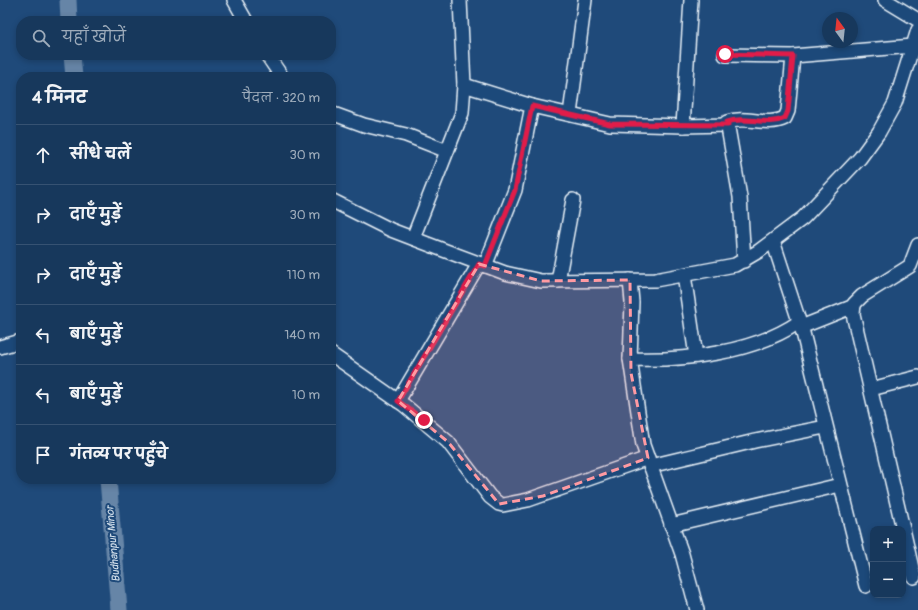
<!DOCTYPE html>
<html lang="hi">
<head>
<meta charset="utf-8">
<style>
	:root { --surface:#17385c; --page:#203f62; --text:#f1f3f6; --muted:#9eacbb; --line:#365272 }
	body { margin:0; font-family:Pangolin,"Playpen Sans Deva",sans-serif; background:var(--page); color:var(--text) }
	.controls { position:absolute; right:12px; bottom:12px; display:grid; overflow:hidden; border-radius:8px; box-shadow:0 2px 6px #0003 }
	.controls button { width:36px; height:36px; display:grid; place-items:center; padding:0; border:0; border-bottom:1px solid var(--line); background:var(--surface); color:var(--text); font:20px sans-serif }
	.compass { position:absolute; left:822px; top:12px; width:36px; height:36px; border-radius:50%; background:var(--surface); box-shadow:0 2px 6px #0003; rotate:345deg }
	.stop { position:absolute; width:12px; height:12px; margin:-9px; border:3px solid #e11d48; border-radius:50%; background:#fff }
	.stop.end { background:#e11d48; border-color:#fff; box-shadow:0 1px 4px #0008 }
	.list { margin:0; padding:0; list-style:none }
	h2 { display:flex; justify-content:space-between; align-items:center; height:52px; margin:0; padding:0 16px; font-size:17px }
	h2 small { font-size:13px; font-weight:400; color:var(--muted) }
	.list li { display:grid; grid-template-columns:26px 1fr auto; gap:12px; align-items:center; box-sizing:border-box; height:60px; padding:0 16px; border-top:1px solid var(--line) }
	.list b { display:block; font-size:15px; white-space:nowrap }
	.list em { font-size:13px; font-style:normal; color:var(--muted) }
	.icon { flex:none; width:22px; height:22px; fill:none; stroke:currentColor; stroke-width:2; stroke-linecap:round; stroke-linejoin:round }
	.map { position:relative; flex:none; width:918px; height:610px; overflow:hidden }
	.search { position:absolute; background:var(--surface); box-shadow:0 2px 6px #0003; left:16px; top:16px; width:320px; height:44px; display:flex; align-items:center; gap:10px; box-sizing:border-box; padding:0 14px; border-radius:16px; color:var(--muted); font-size:15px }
	.panel { position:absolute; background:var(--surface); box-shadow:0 2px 6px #0003; left:16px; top:72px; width:320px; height:412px; border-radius:16px }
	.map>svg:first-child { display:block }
</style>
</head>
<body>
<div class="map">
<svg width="918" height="610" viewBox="0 0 918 610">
	<rect width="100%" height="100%" fill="#1f4a7a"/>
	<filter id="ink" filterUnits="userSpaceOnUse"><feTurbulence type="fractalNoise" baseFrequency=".025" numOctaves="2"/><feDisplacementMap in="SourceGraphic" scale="8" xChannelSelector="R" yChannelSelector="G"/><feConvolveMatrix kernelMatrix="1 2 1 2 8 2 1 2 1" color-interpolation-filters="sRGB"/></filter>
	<g filter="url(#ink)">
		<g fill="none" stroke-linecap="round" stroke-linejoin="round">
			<g stroke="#6685a7" stroke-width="17">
				<path d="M68 0 69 21"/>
				<path d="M72 55 74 77"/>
				<path d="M108 479 119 610"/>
			</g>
			<defs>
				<g id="street">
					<path d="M234 0 246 21"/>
					<path d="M691 0 683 126 728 125"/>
					<path d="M885 0 918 20"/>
					<path d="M267 55 282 77"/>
					<path d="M725 55 793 56 913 46"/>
					<path d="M464 85 532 106 515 190 485 266"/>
					<path d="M532 106 610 124 683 126"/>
					<path d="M331 113 364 125 406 135 447 151"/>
					<path d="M570 114 585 0"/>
					<path d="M331 200 391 230 446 251 505 273 541 281 655 280 735 265 759 251 803 218 860 158 879 132 895 103 918 30"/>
					<path d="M413 238 462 113 464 85 460 0"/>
					<path d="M773 241 803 333 866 586"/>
					<path d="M744 261 740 197 727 122C745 115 767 127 785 118L788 111 793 56"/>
					<path d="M684 275 696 356"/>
					<path d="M630 280 632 302 630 359 643 445 682 554 697 610"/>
					<path d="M558 281 573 200"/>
					<path d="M801 327 854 306"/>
					<path d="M0 347 21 341"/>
					<path d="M331 354 404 405 448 442 490 497 499 504 503 505 528 500 648 458"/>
					<path d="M630 359C684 361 754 353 799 322"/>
					<path d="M871 389 918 377"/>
					<path d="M398 401 479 264"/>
					<path d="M650 466 755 441 825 427"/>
					<path d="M671 525 840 485"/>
					<path d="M903 529 853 314 854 304 862 296 910 266 918 245"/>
					<path d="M903 529 914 577"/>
				</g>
			</defs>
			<use href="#street" stroke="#e8f1f8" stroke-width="16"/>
			<use href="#street" stroke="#1f4a7a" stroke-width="13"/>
		</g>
	</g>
	<g fill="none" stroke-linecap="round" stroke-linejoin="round" filter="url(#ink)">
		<path stroke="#e11d48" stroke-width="5" d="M424 420 398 401 479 264 485 266 515 190 532 106 610 124 728 125 727 122C745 115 767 127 785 118L788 111 793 56 725 54"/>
	</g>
	<path fill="#ff9aa2" fill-opacity="0.2" stroke="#ff9aa2" stroke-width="3" stroke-dasharray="8 5" stroke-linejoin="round" d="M479 264 541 281 630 280 631 373 648 458 543 496 499 504 448 442 398 401Z"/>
	<g text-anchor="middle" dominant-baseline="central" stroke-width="4" stroke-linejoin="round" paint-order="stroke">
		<g font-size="11" font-style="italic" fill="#d4e1ec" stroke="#1f4a7a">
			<text transform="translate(113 544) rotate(-95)">Budhanpur Minor</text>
		</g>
	</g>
</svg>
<div class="controls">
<button>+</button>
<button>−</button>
</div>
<svg class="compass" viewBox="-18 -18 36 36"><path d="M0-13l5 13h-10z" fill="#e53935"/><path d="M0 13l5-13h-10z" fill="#9eacbb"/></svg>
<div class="stop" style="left:725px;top:54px"></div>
<div class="stop end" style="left:424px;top:420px"></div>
<div class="search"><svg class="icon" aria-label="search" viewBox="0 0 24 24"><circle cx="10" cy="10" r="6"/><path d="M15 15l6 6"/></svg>यहाँ खोजें</div>
<section class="panel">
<h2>4 मिनट<small>पैदल · 320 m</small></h2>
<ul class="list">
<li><svg class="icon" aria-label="ahead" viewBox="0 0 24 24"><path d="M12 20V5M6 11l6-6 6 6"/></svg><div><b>सीधे चलें</b></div><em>30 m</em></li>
<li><svg class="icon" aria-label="right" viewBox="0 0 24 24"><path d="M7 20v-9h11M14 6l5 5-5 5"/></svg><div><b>दाएँ मुड़ें</b></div><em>30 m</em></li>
<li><svg class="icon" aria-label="right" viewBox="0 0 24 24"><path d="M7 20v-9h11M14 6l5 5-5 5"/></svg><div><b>दाएँ मुड़ें</b></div><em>110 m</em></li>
<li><svg class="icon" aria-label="left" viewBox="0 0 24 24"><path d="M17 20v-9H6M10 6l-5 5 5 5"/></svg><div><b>बाएँ मुड़ें</b></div><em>140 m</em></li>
<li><svg class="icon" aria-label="left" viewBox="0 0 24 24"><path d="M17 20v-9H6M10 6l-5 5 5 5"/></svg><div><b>बाएँ मुड़ें</b></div><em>10 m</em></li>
<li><svg class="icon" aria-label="arrive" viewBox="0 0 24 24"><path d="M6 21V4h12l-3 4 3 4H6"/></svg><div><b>गंतव्य पर पहुँचे</b></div></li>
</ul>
</section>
</div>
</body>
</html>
